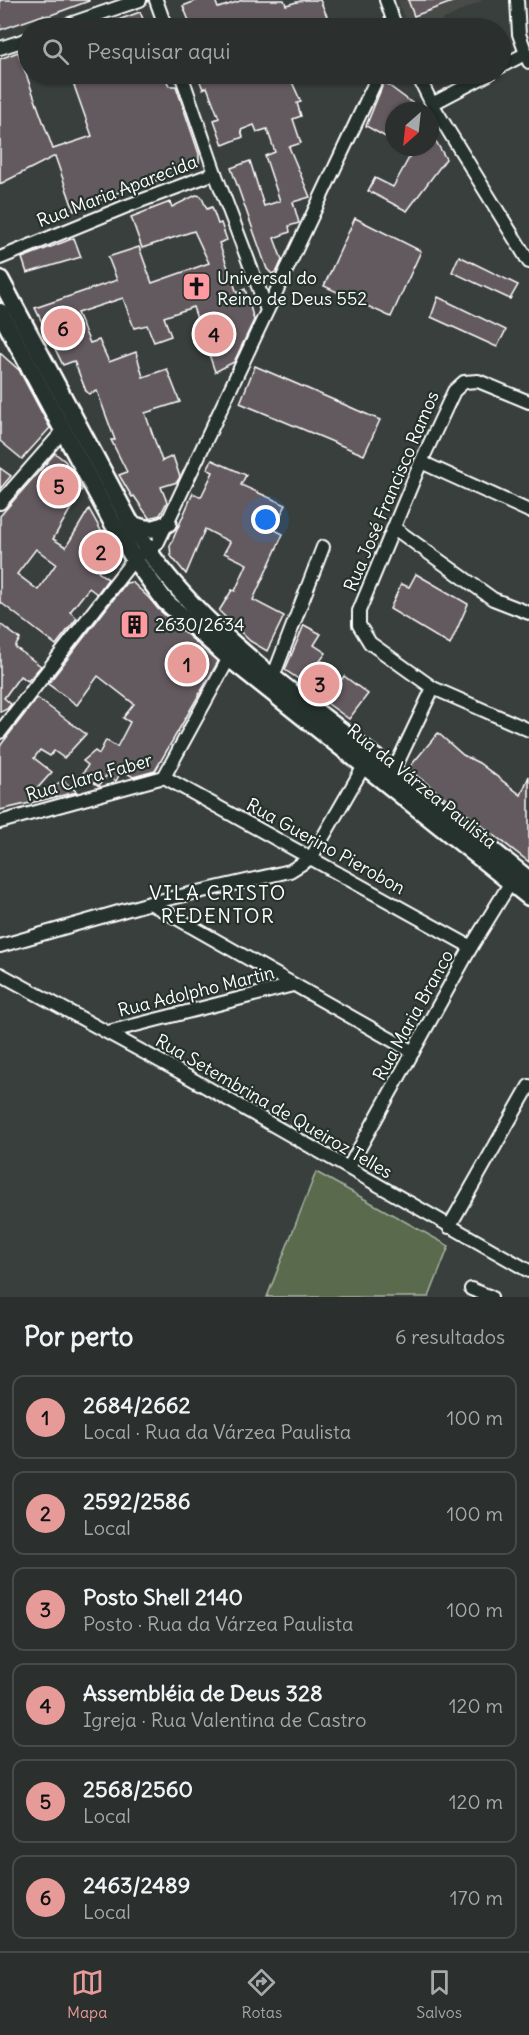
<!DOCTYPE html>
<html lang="pt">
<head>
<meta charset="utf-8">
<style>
	:root { --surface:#2b2f2d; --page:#333735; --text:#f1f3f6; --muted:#a6a9aa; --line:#474a49; --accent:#e69b98 }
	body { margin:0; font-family:Delius,sans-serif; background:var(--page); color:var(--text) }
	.compass { position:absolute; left:385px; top:102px; width:54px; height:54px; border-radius:50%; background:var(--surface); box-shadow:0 2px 4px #0004; rotate:207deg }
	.you { position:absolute; left:266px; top:520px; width:21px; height:21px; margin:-15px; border:4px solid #fff; border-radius:50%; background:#1a73e8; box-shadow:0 0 0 9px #1a73e833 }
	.badge { display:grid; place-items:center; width:39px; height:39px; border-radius:50%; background:var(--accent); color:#111; font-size:20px; font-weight:700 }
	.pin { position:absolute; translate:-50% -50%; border:3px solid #fff; box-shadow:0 2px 6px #0006 }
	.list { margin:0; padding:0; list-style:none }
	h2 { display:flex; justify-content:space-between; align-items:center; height:78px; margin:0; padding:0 24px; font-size:26px }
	h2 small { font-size:20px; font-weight:400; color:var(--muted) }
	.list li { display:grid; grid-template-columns:39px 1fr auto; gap:18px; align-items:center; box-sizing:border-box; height:84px; margin:0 12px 12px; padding:0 12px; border:2px solid var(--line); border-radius:12px }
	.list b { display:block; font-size:22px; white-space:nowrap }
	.list p { margin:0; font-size:20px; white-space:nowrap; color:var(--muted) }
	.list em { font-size:20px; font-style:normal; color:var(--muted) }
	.icon { flex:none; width:33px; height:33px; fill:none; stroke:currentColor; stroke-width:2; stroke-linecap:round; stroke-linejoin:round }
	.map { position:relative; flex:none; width:529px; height:1297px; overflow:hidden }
	.search { position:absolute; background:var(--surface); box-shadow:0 2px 4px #0004; left:18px; right:18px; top:18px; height:66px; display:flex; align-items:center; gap:15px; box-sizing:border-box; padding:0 21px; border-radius:33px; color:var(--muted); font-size:22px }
	.sheet { height:654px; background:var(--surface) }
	nav { display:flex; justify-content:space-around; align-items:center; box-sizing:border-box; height:84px; border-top:2px solid var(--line); background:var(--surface); font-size:16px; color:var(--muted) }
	nav a { display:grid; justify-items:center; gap:3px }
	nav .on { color:var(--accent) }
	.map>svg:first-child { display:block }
</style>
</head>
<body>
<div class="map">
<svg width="529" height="1297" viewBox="0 0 529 1297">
	<rect width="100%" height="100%" fill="#393f3c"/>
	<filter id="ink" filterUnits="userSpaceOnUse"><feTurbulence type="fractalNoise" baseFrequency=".0167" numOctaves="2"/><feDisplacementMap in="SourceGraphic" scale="12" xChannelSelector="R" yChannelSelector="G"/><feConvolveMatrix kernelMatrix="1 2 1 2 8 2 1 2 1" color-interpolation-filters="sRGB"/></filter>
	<g filter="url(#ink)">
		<path fill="#4a4b4a" d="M398 0H483L426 28H408Z"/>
		<path fill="#5a6b4e" stroke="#acb5a6" stroke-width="1.5" d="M316 1172 449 1246 429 1297H267Z"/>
		<g fill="#645a5e" stroke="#fff" stroke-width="1.5" fill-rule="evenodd">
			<path d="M0 0H89V1L51 15 43 16V15L0 30Z"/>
			<path d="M198 0H215L218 8 243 0H284L286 5 304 0H320L332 28H280L278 23 265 28H192L183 6Z"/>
			<path d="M408 0H454L455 1 414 16Z"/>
			<path d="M140 12 147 28H99V27Z"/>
			<path d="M18 52 53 149 92 136 70 74H164L169 86H176L199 154V164L156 181 155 177 74 211 55 156 0 184V59Z"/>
			<path d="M197 74H311V76L292 82 301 102 297 103 301 116 293 119 301 143 289 147 310 197 293 202 299 223 289 226 290 232 274 238 282 260 277 271 272 274 267 269 231 168 250 161 264 206 280 201 265 156 275 152 267 129 257 132 254 125 241 130 243 137 223 145 214 120 219 118 207 87 203 89Z"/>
			<path d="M384 82 423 111H394V135L391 140 366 126Z"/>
			<path d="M430 131 446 159 407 211 368 191 375 178 393 187 415 147H430Z"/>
			<path d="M196 195 201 196 207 209 212 207 218 224 221 223 227 240 219 243 237 293 245 289 254 320 234 362 215 372 193 307 164 317 171 336 154 342 147 325 134 328 123 298 77 313 90 343 99 340 109 362 136 352 143 377 167 369 180 402 145 413 162 461 173 456 180 477 177 482 161 487 167 502 160 515 149 518 134 496 132 497 119 475 127 472 111 440H115L97 391 89 394 86 391 74 361 63 365 35 308 117 280 108 257 139 247 152 283 209 263 194 231 142 248 131 217 170 202 172 207Z"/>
			<path d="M355 218 421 251 391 317 324 286Z"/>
			<path d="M74 238 81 257 27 273 22 258Z"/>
			<path d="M459 256 518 285 510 299 452 272Z"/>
			<path d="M438 297 506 330 497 347 431 317Z"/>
			<path d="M0 353 19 370 50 428 22 459 0 441Z"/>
			<path d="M255 366 380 420 364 455 240 403Z"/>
			<path d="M55 453 65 461 82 489 53 539 66 547 89 509 103 534 105 531 114 546 98 572 108 579 97 594 89 588 70 612 77 618 56 645 0 602V516ZM36 549 56 564 38 590 17 574Z"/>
			<path d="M212 460 246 475 241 485 286 505 273 529 283 534 253 600 284 616 267 651 250 641 219 611 232 590 235 591 247 564 224 553 230 542 205 529 186 574 171 556 170 546 193 493 201 497 213 472 207 469Z"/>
			<path d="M0 468 11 476 0 489Z"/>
			<path d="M416 574 468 604 450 645 390 609 401 584 409 587Z"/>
			<path d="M132 582 149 598 158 609 218 662 155 771 133 777 122 770 116 781 106 776 99 786 82 775 88 765 83 761 95 751 99 754 106 740 117 747 130 722 123 718 134 704 98 676 77 705 48 684 126 583Z"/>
			<path d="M0 624 20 639 15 647 41 666 28 681 20 676 4 698 11 704 7 709 0 712Z"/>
			<path d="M304 625 321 634 314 645 326 653 317 665 340 682 344 676 368 694 349 719 324 701 327 698 285 670Z"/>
			<path d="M37 698 86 734 64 758 54 751 50 756 40 750 34 758 52 772 34 792 41 799 61 781H64L77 792 0 810V746Z"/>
			<path d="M438 733 463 755 479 763 521 795 529 776V862L408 769Z"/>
		</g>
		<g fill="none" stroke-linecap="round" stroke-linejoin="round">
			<defs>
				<g id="minor">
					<path d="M156 0 166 28"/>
					<path d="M386 0 396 28"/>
					<path d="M517 0 519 34 529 62"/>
					<path d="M58 28 140 0"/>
					<path d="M0 48 28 39"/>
					<path d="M500 67 525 54"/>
					<path d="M181 74 215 173 267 310"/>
					<path d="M417 74 432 104 529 262"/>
					<path d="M432 104 489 74"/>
					<path d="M0 258 127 206 215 173"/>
					<path d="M529 402 478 381 464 382 454 391 421 462 359 611V625L370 643 433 688 529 730"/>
					<path d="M421 462 529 511"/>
					<path d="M0 503 63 431"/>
					<path d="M394 528 493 599 529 613"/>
					<path d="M273 677 323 547"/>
					<path d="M0 732 134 559 157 544 379 74"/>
					<path d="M393 772 433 688"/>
					<path d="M164 777 471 947"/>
					<path d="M0 822 164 777 229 658"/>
					<path d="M150 903 413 1052"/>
					<path d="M0 946 150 903 290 871 311 858 364 766"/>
					<path d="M0 974 178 1071 529 1271"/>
					<path d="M108 1032 293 985"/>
					<path d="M349 1167 471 947 511 882"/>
					<path d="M449 1227 529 1086"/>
					<path d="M471 1289 491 1297"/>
				</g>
				<g id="secondary">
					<path d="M0 279 131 524C184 615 273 677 354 741 413 787 471 833 529 880"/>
					<path d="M0 312 111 520 134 559 165 601 229 658 529 897"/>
					<path d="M131 524C146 530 154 531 168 523"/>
				</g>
			</defs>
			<use href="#minor" stroke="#fff" stroke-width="16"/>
			<use href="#secondary" stroke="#fff" stroke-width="21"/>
			<use href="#minor" stroke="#26332d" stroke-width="12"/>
			<use href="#secondary" stroke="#26332d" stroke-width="16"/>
		</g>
	</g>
	<defs>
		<symbol id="church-square" viewBox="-11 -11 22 22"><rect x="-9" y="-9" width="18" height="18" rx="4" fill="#ff9aa2" stroke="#26332d"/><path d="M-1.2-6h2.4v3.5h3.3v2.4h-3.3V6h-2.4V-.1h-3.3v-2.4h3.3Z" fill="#111"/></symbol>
		<symbol id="building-square" viewBox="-11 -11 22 22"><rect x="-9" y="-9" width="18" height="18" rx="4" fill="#ff9aa2" stroke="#26332d"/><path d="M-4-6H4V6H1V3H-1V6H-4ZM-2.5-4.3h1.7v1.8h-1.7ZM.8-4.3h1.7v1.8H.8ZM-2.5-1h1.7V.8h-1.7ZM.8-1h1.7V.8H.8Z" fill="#111"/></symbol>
	</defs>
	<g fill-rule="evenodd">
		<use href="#church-square" x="180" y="270" width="33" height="33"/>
		<use href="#building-square" x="118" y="608" width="33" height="33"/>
	</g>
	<g text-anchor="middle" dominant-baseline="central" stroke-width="4.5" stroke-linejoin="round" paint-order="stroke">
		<g font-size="18" fill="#fff" stroke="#26332d">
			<text transform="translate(117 191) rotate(-21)">Rua Maria Aparecida</text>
			<text transform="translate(391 491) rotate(-67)">Rua José Francisco Ramos</text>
			<text transform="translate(89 777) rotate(-16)">Rua Clara Faber</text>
			<text transform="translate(422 786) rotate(39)">Rua da Várzea Paulista</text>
			<text transform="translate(326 846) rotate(29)">Rua Guerino Pierobon</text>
			<text transform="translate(196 991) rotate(-14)">Rua Adolpho Martin</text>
			<text transform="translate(413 1015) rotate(-61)">Rua Maria Branco</text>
			<text transform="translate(274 1106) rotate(30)">Rua Setembrina de Queiroz Telles</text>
		</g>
		<g font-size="18" fill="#fff" stroke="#26332d" text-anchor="start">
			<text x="217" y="277">Universal do<tspan x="217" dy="21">Reino de Deus 552</tspan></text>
			<text x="155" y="624">2630/2634</text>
		</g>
		<g font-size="20" letter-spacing="1.5" fill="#fff" stroke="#26332d">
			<text x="218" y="892">VILA CRISTO<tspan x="218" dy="23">REDENTOR</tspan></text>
		</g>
	</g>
</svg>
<svg class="compass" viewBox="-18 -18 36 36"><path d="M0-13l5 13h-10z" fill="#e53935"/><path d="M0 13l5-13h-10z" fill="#a6a9aa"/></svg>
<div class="you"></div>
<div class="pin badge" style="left:187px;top:664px">1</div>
<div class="pin badge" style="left:101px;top:552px">2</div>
<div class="pin badge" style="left:320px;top:684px">3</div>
<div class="pin badge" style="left:214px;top:334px">4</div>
<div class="pin badge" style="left:59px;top:486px">5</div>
<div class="pin badge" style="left:63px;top:328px">6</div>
<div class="search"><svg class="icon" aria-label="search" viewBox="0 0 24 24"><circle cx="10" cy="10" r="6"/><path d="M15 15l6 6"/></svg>Pesquisar aqui</div>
</div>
<section class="sheet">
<h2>Por perto<small>6 resultados</small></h2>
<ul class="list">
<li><span class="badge">1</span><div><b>2684/2662</b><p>Local · Rua da Várzea Paulista</p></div><em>100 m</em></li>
<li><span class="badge">2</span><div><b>2592/2586</b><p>Local</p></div><em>100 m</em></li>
<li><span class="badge">3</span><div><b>Posto Shell 2140</b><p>Posto · Rua da Várzea Paulista</p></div><em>100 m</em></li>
<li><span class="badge">4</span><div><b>Assembléia de Deus 328</b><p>Igreja · Rua Valentina de Castro</p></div><em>120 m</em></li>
<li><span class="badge">5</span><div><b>2568/2560</b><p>Local</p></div><em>120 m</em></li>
<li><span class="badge">6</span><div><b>2463/2489</b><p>Local</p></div><em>170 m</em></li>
</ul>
</section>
<nav>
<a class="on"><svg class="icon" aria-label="map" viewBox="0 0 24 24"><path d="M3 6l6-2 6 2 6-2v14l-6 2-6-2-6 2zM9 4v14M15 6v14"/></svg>Mapa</a>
<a><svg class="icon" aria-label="directions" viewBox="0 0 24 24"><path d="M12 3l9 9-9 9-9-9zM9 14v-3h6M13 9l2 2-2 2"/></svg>Rotas</a>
<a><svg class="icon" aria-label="saved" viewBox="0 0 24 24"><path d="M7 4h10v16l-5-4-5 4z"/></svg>Salvos</a>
</nav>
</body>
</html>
